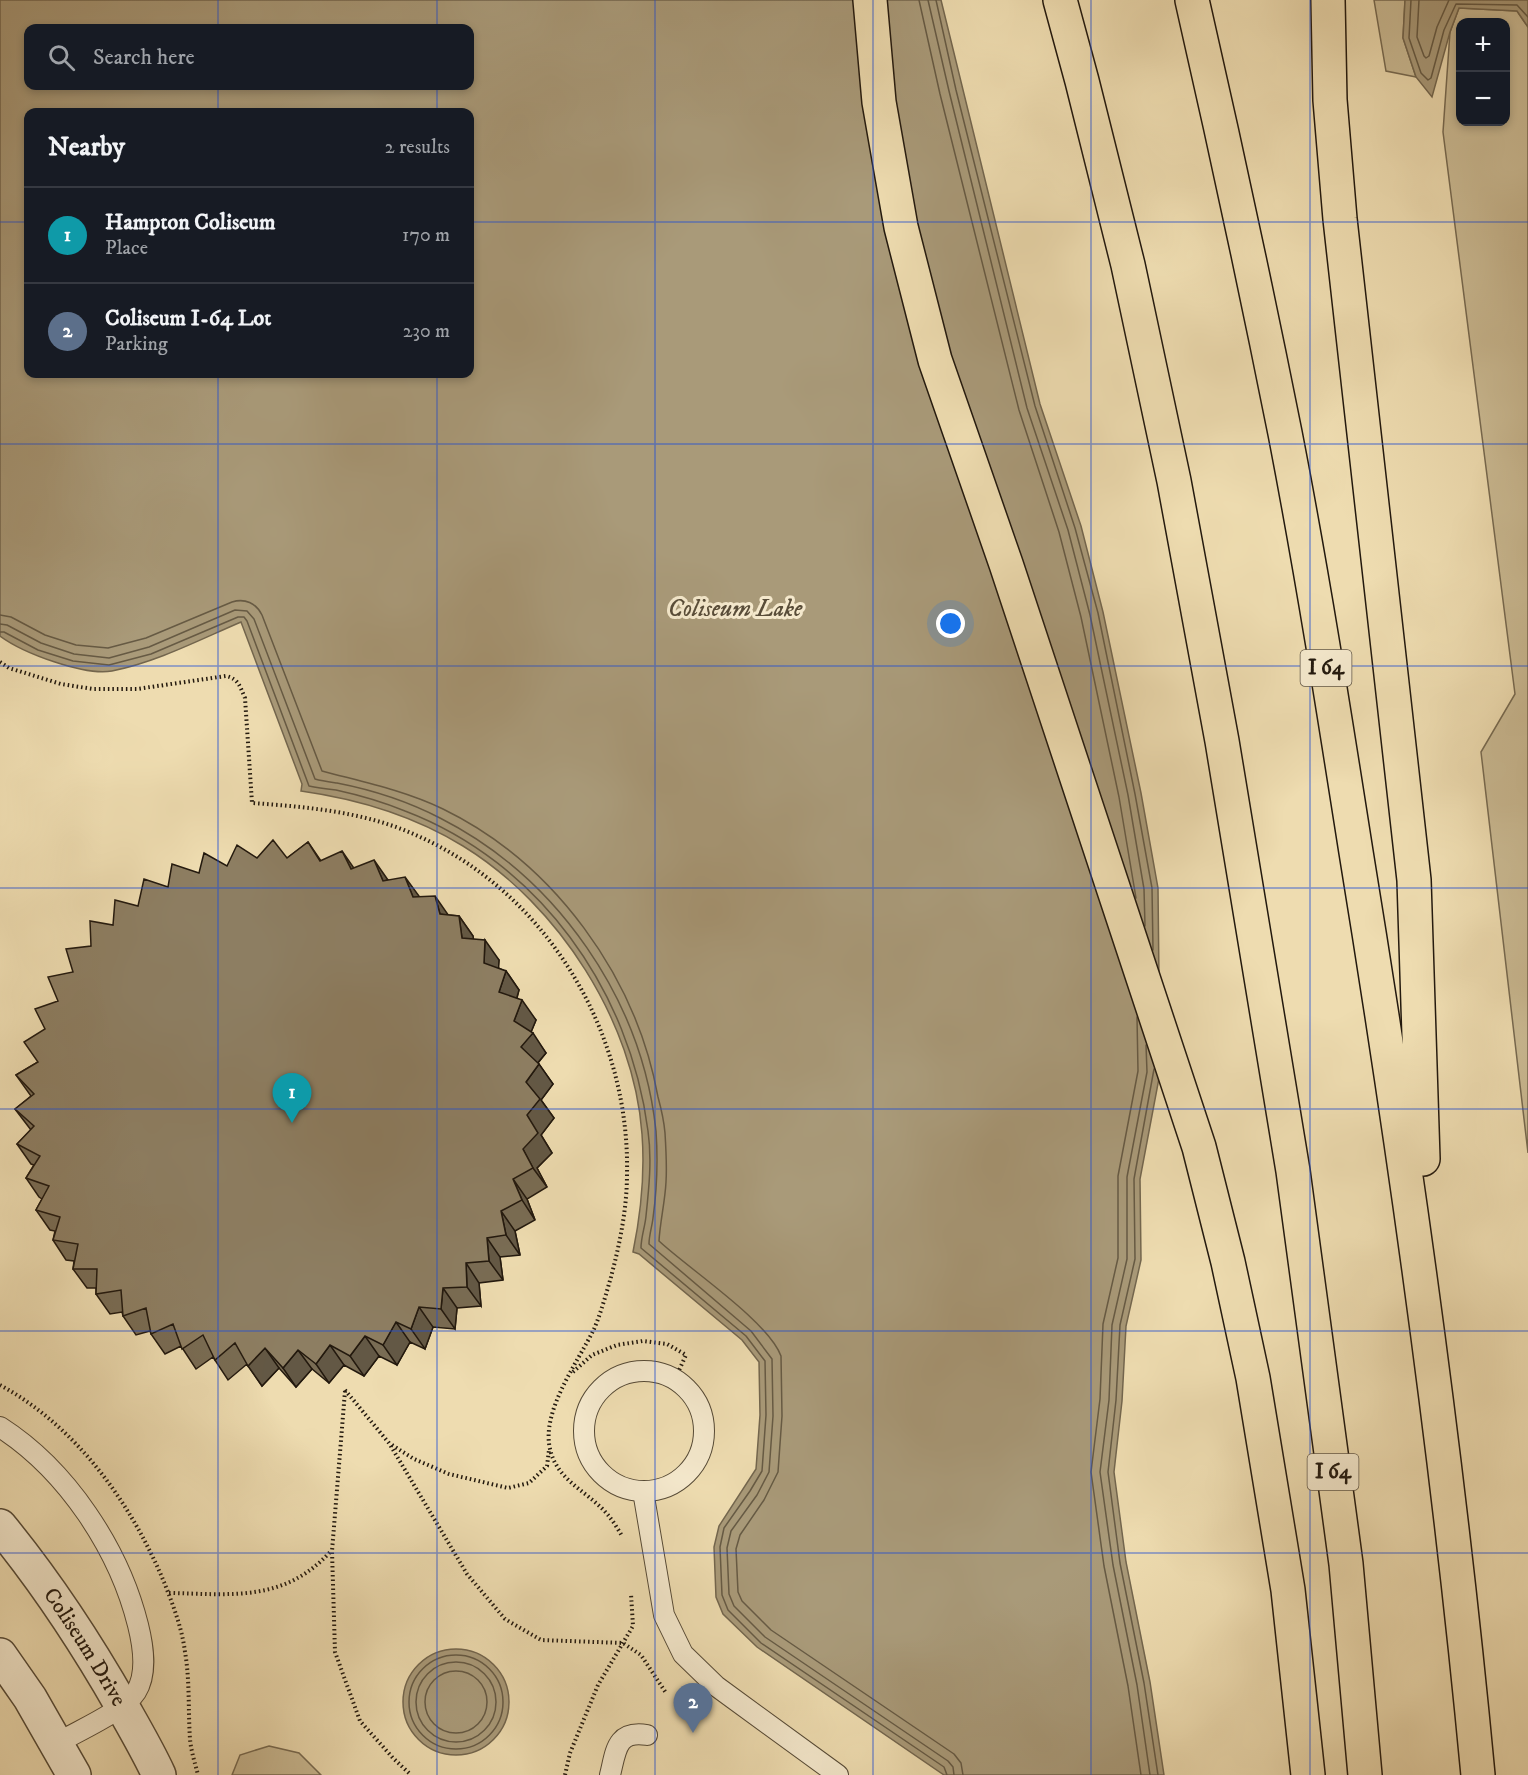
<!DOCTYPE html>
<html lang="en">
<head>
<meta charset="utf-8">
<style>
	:root { --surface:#171b24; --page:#20242c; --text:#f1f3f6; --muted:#9ea1a6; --line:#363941; --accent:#db2777 }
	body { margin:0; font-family:"IM FELL DW Pica",serif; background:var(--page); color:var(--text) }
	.controls { position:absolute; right:18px; top:18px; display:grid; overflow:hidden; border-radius:12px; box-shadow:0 3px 9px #0003 }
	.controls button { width:54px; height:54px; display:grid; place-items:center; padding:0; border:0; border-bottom:2px solid var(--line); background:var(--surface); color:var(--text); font:30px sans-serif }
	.you { position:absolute; left:951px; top:624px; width:21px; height:21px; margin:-15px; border:4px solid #fff; border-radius:50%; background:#1a73e8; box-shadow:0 0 0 9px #1a73e833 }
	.badge { display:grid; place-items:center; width:39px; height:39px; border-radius:50%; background:var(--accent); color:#fff; font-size:20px; font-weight:700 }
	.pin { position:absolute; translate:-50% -50px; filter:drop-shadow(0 2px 3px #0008) }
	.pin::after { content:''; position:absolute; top:32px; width:21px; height:18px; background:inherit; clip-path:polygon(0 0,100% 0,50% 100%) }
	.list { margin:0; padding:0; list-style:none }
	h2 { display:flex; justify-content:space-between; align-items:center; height:78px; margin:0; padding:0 24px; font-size:26px }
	h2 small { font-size:20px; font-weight:400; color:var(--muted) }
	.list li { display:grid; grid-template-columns:39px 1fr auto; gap:18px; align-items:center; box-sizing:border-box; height:96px; padding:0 24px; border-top:2px solid var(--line) }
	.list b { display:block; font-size:22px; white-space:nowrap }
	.list p { margin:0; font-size:20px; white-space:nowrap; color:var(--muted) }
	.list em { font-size:20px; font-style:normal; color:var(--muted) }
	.icon { flex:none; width:33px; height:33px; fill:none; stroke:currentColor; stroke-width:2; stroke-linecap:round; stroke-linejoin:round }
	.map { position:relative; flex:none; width:1528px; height:1775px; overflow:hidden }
	.search { position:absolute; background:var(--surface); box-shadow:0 3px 9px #0003; left:24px; top:24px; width:450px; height:66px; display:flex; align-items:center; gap:15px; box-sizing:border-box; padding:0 21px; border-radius:12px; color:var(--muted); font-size:22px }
	.panel { position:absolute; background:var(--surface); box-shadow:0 3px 9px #0003; left:24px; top:108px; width:450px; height:270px; border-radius:12px }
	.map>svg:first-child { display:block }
</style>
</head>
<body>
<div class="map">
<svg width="1528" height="1775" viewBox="0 0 1528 1775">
	<rect width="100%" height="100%" fill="#eedcb0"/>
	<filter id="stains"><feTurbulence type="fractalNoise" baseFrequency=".00333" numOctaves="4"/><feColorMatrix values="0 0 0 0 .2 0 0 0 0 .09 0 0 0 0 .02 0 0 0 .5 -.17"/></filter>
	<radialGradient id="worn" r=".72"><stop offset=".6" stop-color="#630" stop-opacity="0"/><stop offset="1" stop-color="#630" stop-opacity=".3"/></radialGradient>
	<g fill="#cbbb94" stroke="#776a51" stroke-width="1.5" fill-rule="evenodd">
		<path d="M1374 0H1405L1403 38 1416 77 1386 71Z"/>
		<path d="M1459 8 1517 11 1528 27V1153L1481 752 1515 694 1443 132 1450 32ZM1460 22H1506V122H1460Z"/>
		<path d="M269 1746 299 1753 321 1775H232L240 1755Z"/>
	</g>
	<g fill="#a99a79" stroke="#73664e" stroke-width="1.5" fill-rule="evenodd">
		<path d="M0 0H941L1040 404 1081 526 1103 612 1141 793 1158 888 1160 1073 1140 1179 1141 1260 1126 1326 1122 1401 1114 1472 1126 1562 1150 1682 1164 1775H944L757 1647 723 1614 716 1597 714 1547 719 1526 756 1469 760 1415 759 1362 742 1340 639 1254 633 1252C641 1213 645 1174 642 1134 634 1022 559 905 463 846 414 816 358 799 301 791L302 784 241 622C199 640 157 662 112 671 84 676 23 653 0 636ZM28 28H470V86H28ZM28 112H470V374H28Z"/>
		<path d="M1405 0H1528V27L1517 11 1459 8 1450 32 1432 97 1416 77 1403 38Z"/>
		<circle cx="456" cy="1702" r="53"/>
	</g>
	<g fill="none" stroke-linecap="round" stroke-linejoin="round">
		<g stroke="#665a44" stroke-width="1.5">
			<path d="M919 0 940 94 1019 410 1059 532 1081 617 1119 797 1136 898"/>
			<path d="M928 0 949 91 1027 408 1068 530 1090 615 1128 795 1144 889 1145 926"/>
			<path d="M936 0 956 90 1035 406 1075 528 1098 613 1135 794 1152 888 1153 950"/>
			<path d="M1411 0 1409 38 1421 73 1428 80 1431 78 1444 30 1456 4 1517 5 1528 17"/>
			<path d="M1419 0 1417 37 1424 56 1426 58 1429 56 1437 27 1449 0"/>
			<path d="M0 615 11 617 45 635 76 645 108 648 146 638 232 602C245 598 256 603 262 615L322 771C363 782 403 790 443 809 554 863 636 976 658 1097 661 1108 664 1121 665 1133 666 1149 667 1166 666 1182 665 1202 660 1222 659 1241 689 1269 768 1321 781 1356L782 1416 778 1472 764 1500 740 1535 736 1549 738 1592 742 1601 771 1630 954 1754 961 1763 963 1775"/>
			<path d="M0 624 7 625 41 643 74 654 109 658 149 647 235 610 247 611 254 619 315 779C322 781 330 782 337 783 373 790 409 802 440 818 558 878 642 1000 656 1131 658 1160 657 1189 653 1218 652 1227 649 1235 649 1244L751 1331 772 1359 773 1416 769 1472 757 1495 731 1531 727 1548 729 1594 734 1606 765 1637 948 1761 953 1767 954 1775"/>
			<path d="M0 632H4L38 650 73 661 109 665 151 654 238 617H244L247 621 309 786C318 788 327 789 336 790 359 795 383 802 405 811 539 862 630 990 648 1131 652 1159 649 1188 646 1216 645 1227 641 1237 641 1248L746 1336 765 1361 766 1415 762 1471 750 1491 724 1528 720 1547 722 1595 728 1610 761 1643 944 1767 947 1775"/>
			<path d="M1137 1017 1138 1071 1118 1176V1258L1103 1324 1100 1399 1091 1472 1104 1566 1128 1686 1141 1775"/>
			<path d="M1146 1045 1147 1072 1127 1177V1259L1112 1325 1109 1400 1100 1472 1113 1565 1137 1685 1150 1775"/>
			<path d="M1154 1069 1134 1179 1135 1259 1120 1325 1116 1400 1108 1472 1120 1563 1144 1683 1158 1775"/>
			<circle cx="456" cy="1702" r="47"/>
			<circle cx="456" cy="1702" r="40"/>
			<circle cx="456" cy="1702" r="31"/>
		</g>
		<defs>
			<g id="service">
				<circle cx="644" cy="1431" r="60"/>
				<path d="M0 1427C67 1470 119 1549 138 1625 143 1645 148 1673 136 1692 123 1712 77 1731 56 1744"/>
				<path d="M643 1491 664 1615 683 1654 716 1686 838 1775"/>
				<path d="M610 1775C616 1751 616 1730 647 1735"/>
			</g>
			<g id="tertiary">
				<path id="s1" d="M0 1526C46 1582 86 1643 122 1706 135 1729 148 1751 159 1775"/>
				<path d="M0 1655 30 1698 74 1775"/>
			</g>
			<g id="motorway">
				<path d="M870 0 879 102 901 227 935 360 1006 564 1199 1147 1228 1262 1253 1378 1288 1590 1308 1775"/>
				<path d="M1060 0 1082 81 1128 265 1174 481 1222 741 1293 1171 1346 1564 1365 1775"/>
				<path d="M1192 0C1225 144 1256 288 1285 433 1312 572 1334 712 1356 852 1406 1158 1449 1466 1478 1775"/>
				<path d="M1328 0 1330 100 1340 219 1414 880 1423 1159"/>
			</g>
		</defs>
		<use href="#service" stroke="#564a36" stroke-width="22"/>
		<use href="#tertiary" stroke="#564a36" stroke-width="36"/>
		<use href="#motorway" stroke="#23190e" stroke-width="36"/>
		<g stroke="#23190e" stroke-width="4" stroke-dasharray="1.5 3" stroke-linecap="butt">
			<path d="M0 662 9 668 61 684 93 689H137L226 676C239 679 240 687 245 698L252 803C309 807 366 812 418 836 548 894 630 1033 627 1174 627 1208 620 1243 611 1277 606 1294 601 1313 594 1329 578 1362 541 1411 550 1449 557 1481 589 1492 608 1515 613 1521 618 1529 622 1536"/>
			<path d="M573 1372 592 1355 617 1345 643 1341 667 1344 686 1355 675 1379"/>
			<path d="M0 1385C77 1427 131 1503 164 1582 173 1605 182 1628 185 1652 190 1681 188 1710 190 1739 191 1751 195 1763 198 1775"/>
			<path d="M345 1390 389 1443 467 1574 505 1619 541 1640 623 1643 641 1655 666 1693"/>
			<path d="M345 1391 332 1551 335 1652 360 1721 393 1758 411 1775"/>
			<path d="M392 1445 414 1459 449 1474 508 1488 529 1483 547 1466 549 1450"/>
			<path d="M169 1593C231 1594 284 1603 331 1551"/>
			<path d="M565 1775 570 1753 598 1685 633 1626 631 1594"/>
		</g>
		<use href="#service" stroke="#f4e8cc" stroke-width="20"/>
		<use href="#tertiary" stroke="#f4e8cc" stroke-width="33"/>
		<use href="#motorway" stroke="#eedcb0" stroke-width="33"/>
	</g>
	<path fill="#796c54" stroke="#23190e" stroke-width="1.5" d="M308 842 321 861 354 868 388 880 419 897 448 915 459 916 473 936V939L499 960 498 968 506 971 519 990 517 998 536 1020 531 1032 546 1053 538 1063 553 1084 541 1100 554 1118 541 1135 552 1153 537 1168 547 1187 527 1199 535 1220 515 1231 520 1255 500 1257 503 1280 479 1283 481 1306 457 1308 455 1329 433 1327 425 1349 410 1342 397 1365 379 1356 364 1376 344 1365 329 1383 312 1369 296 1387 279 1368 262 1386 247 1364 228 1380 213 1357 196 1369 181 1346 165 1354 151 1334 150 1331 136 1335 123 1316 122 1312 110 1314 96 1294V1288H87L73 1269 74 1261 66 1260 53 1240 55 1231 50 1230 36 1210 42 1199 39 1197 26 1178 34 1165 31 1164 17 1144 31 1130 15 1109 31 1096 16 1075 38 1062 45 1029 58 1001 73 972 91 946 113 925 138 906 168 887 199 873 257 858H287Z"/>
	<g fill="#635845" stroke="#23190e" stroke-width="1.5">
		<path d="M342 851 356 871 351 869Z"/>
		<path d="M374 860 388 880 383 881Z"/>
		<path d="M405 877 419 896 427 917 413 897Z"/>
		<path d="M435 896 449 916 440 914Z"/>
		<path d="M459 916 473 936 476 958 462 938Z"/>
		<path d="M485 940 499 960 498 982 484 963Z"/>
		<path d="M506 971 519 990 513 1011 499 992Z"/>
		<path d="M522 1000 536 1020 529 1037 533 1033 546 1053 535 1066 521 1047 514 1021Z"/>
		<path d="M539 1064 553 1084 541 1100 554 1118 541 1135 552 1153 537 1168 547 1187 533 1168 523 1149 527 1115 526 1082Z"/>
		<path d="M513 1179 527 1199 535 1220 522 1200Z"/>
		<path d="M501 1211 515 1231 520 1255 506 1235Z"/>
		<path d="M487 1238 500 1257 503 1280 489 1261Z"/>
		<path d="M466 1263 479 1283 481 1306 467 1287Z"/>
		<path d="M443 1288 457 1308 455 1329 441 1309Z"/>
		<path d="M419 1307 433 1327 425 1349 411 1329Z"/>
		<path d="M396 1322 410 1342 397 1365 383 1345Z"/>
		<path d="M365 1336 379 1356 364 1376 350 1356Z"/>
		<path d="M330 1345 344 1365 329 1383 316 1364Z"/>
		<path d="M265 1348 279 1368 262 1386 248 1366Z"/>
		<path d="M298 1350 312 1369 296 1387 283 1368Z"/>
	</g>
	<path fill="#8d7e62" stroke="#23190e" stroke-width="1.5" d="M273 840 287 858 308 842 320 861 342 851 351 869 374 860 383 881 405 877 413 897 435 896 440 914 459 916 462 938 485 940 484 963 506 971 499 992 522 1000 514 1021 533 1033 521 1047 539 1064 526 1082 540 1099 527 1115 538 1133 523 1149 533 1168 513 1179 522 1200 501 1211 506 1235 487 1238 489 1261 466 1263 467 1287 443 1288 441 1309 419 1307 411 1329 396 1322 383 1345 365 1336 350 1356 330 1345 316 1364 298 1350 283 1368 265 1348 248 1366 235 1343 215 1360 203 1335 182 1349 173 1324 151 1334 146 1308 123 1316 121 1290 96 1294 97 1269H73L78 1244 53 1240 60 1217 36 1210 49 1186 26 1178 40 1156 17 1144 34 1126 15 1109 34 1094 16 1075 38 1062 24 1042 45 1029 35 1009 58 1001 48 977 73 972 66 949 91 946 90 921 113 925 115 900 138 906 144 879 168 887 172 864 199 873 204 853 227 866 237 845 257 858Z"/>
	<path fill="none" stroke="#1d4ed8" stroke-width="1.5" stroke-opacity="0.55" d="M218 0V28M437 0V28M655 0V1775M873 0V1775M1091 0V1775M1310 0V1775M218 86V112M437 86V112M0 222H28M470 222H1528M218 374V1775M437 374V1775M0 444H1528M0 666H1528M0 888H1528M0 1109H1528M0 1331H1528M0 1553H1528"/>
	<g text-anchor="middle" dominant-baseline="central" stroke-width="6" stroke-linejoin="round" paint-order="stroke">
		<g fill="#f4e8cc" stroke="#625747" stroke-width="1.5">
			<rect x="1300.5" y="650" width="51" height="36" rx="4.5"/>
			<rect x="1307.5" y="1454" width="51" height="36" rx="4.5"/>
		</g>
		<g font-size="21" font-weight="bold" fill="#23190e">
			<text x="1326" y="668">I 64</text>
			<text x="1333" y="1472">I 64</text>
		</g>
		<g font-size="22" fill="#23190e" stroke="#f4e8cc">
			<text stroke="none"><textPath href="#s1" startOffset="148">Coliseum Drive</textPath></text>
		</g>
		<g font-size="24" font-style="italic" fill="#594d39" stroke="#f4e8cc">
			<text x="735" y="609">Coliseum Lake</text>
		</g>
	</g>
	<rect width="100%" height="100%" filter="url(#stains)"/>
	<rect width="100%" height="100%" fill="url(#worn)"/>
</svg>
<div class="controls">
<button>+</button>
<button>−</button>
</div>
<div class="you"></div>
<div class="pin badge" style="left:292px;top:1123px;background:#0f9aa8">1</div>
<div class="pin badge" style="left:693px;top:1733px;background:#5c6f8a">2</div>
<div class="search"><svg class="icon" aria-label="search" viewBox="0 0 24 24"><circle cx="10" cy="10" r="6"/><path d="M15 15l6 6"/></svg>Search here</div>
<section class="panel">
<h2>Nearby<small>2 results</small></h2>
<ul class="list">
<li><span class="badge" style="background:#0f9aa8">1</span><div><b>Hampton Coliseum</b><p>Place</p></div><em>170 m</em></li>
<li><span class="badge" style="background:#5c6f8a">2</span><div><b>Coliseum I-64 Lot</b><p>Parking</p></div><em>230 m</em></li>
</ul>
</section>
</div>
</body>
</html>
